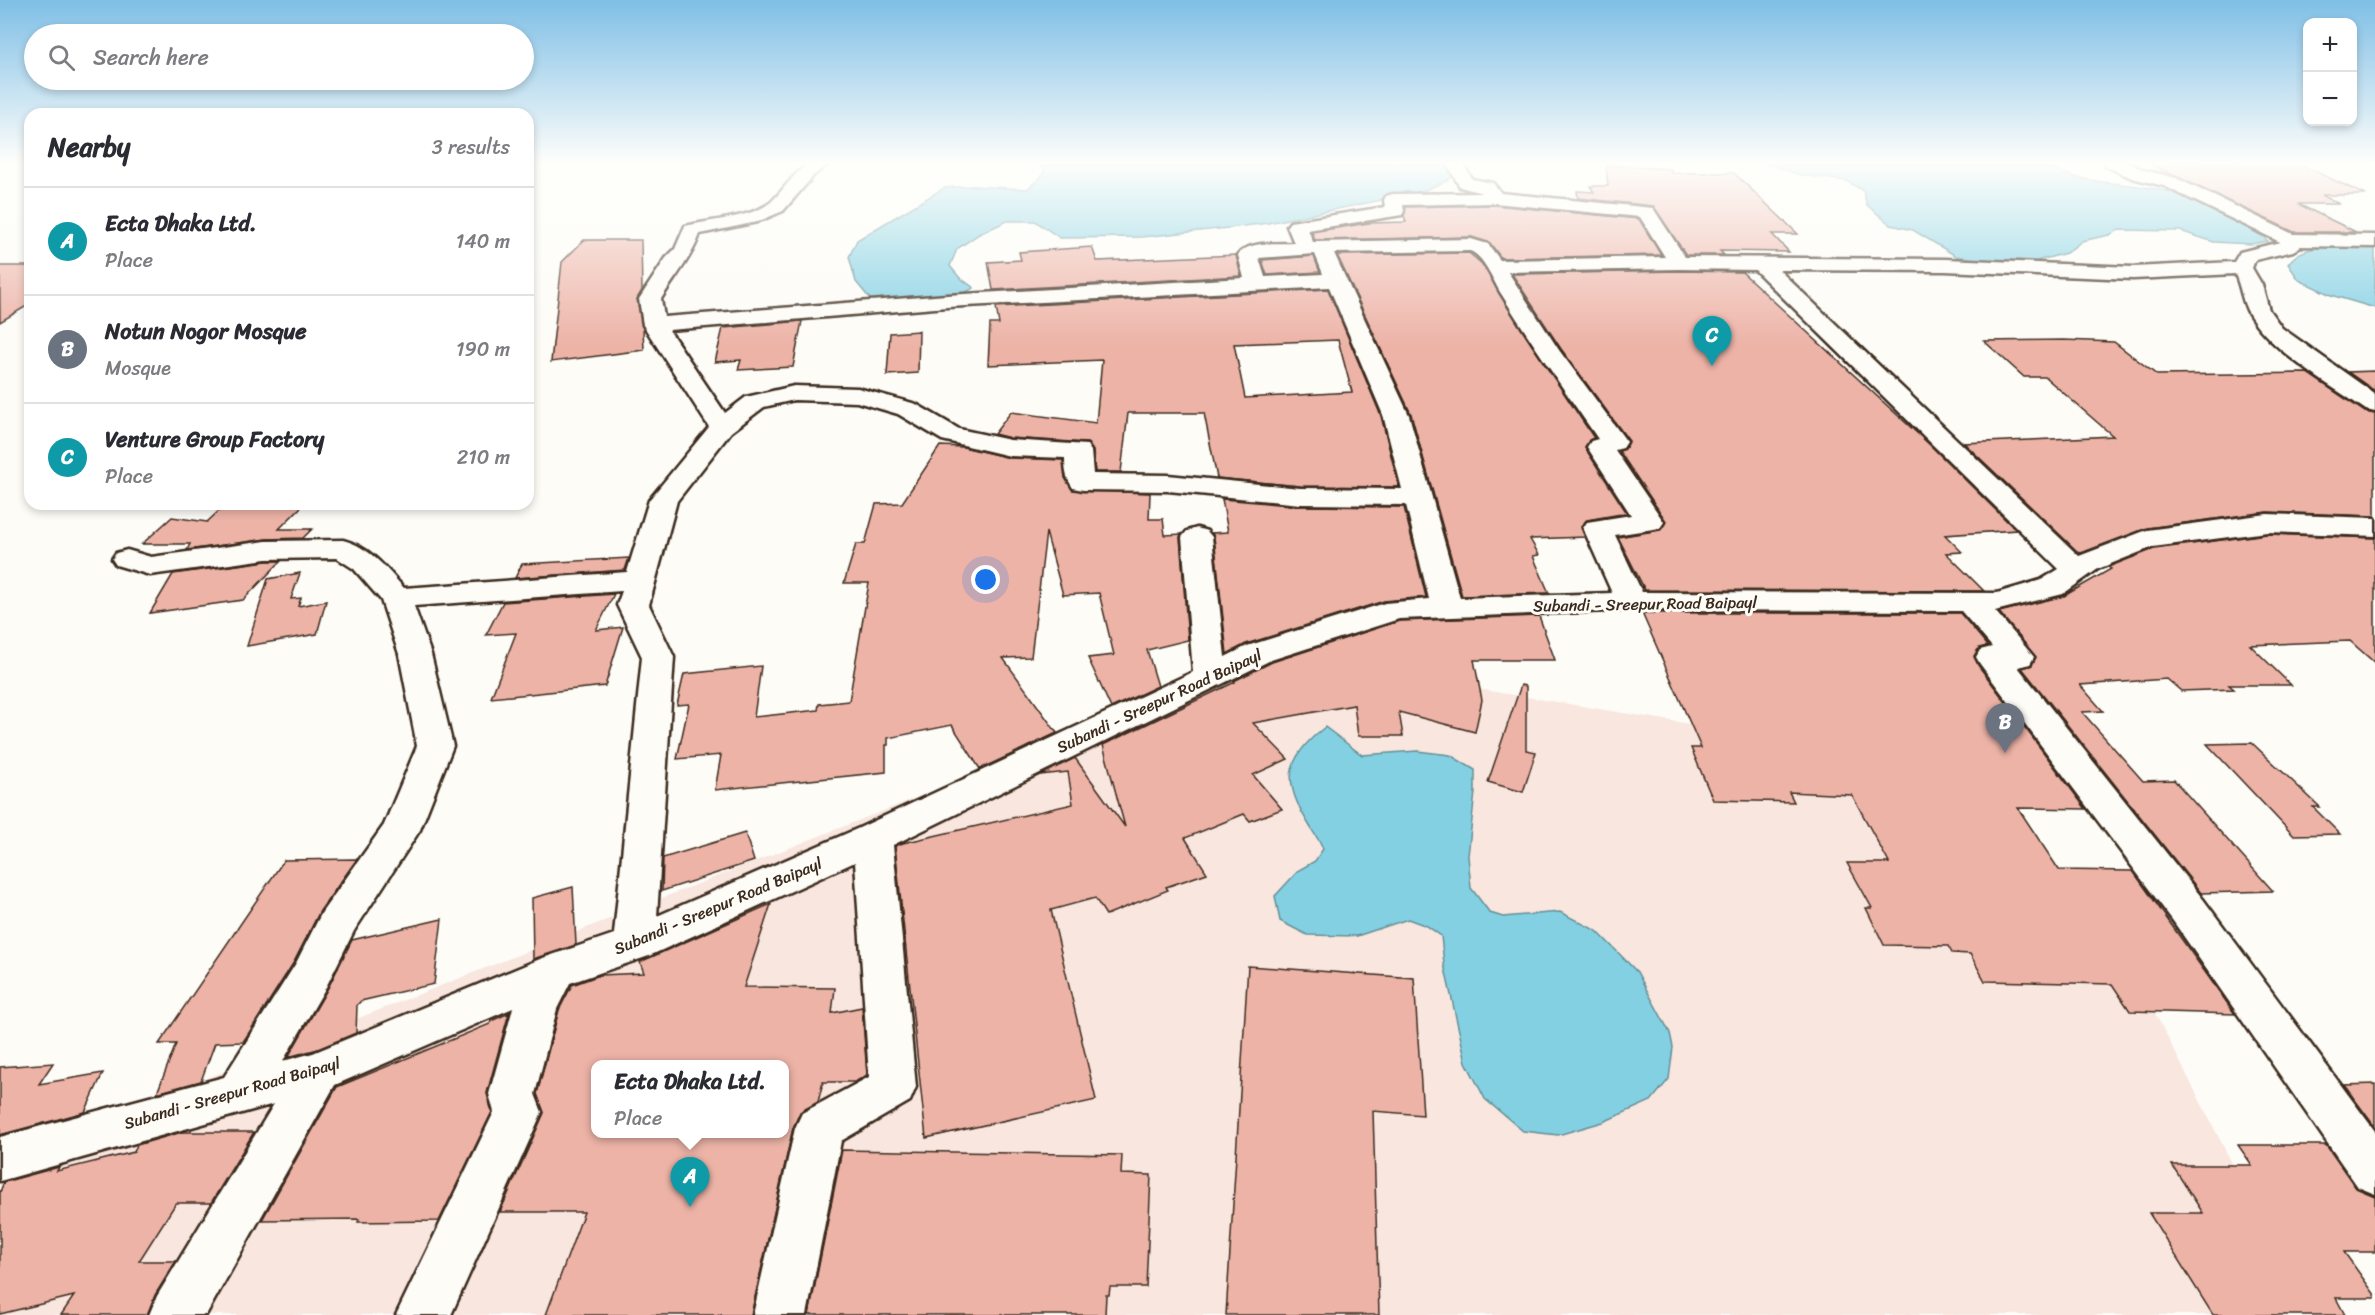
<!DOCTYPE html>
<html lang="en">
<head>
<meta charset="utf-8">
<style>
	:root { --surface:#fff; --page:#f2f2f3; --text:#2b2b33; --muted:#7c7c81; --line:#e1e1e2; --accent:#d93025 }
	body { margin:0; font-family:Sriracha,sans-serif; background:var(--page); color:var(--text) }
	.controls { position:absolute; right:18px; top:18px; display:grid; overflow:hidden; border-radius:12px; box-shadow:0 3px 9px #0003 }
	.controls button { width:54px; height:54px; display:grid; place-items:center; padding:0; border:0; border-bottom:2px solid var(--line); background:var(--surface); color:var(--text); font:30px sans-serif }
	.you { position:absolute; left:986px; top:580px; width:21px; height:21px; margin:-15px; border:4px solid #fff; border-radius:50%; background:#1a73e8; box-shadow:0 0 0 9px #1a73e833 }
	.badge { display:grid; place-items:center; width:39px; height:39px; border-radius:50%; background:var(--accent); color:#fff; font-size:20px; font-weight:700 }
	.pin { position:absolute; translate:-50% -50px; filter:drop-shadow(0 2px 3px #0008) }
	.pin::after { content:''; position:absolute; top:32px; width:21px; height:18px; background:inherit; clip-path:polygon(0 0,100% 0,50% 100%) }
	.popup { position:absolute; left:591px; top:1060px; width:198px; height:78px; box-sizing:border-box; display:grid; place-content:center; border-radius:12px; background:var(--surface); filter:drop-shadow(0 2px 4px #0005); font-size:20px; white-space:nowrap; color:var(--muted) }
	.popup b { font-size:22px; color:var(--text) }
	.popup::after { content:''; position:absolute; left:50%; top:100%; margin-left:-12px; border:12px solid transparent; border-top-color:var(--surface) }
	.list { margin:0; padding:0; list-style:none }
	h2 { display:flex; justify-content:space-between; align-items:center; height:78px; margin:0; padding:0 24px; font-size:26px }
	h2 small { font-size:20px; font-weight:400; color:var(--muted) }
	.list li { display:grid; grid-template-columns:39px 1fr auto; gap:18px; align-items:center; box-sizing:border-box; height:108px; padding:0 24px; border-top:2px solid var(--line) }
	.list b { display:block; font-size:22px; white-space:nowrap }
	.list p { margin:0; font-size:20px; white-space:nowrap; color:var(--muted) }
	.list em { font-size:20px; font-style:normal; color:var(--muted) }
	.icon { flex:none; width:33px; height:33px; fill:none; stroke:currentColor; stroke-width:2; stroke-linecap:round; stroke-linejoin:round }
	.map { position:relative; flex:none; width:2375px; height:1315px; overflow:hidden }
	.search { position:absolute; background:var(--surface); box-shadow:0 3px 9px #0003; left:24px; top:24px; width:510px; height:66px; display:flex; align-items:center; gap:15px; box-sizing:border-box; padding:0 21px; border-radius:33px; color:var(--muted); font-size:22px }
	.panel { position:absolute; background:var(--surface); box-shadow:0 3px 9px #0003; left:24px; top:108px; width:510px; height:402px; border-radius:18px }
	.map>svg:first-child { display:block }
</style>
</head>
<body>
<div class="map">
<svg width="2375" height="1315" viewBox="0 0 2375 1315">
	<rect width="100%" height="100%" fill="#fdfcf7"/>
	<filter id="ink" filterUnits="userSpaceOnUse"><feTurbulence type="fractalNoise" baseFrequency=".0167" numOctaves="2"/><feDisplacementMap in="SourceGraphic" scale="12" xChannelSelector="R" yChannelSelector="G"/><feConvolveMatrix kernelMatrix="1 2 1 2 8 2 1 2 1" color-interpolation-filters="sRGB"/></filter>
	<g filter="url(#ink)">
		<path fill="#f8e6df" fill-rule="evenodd" d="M1259 653 1811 744 2120 945 2310 1315H0V1172L5 1158 1143 708ZM596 1064H784V1134H596Z"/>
		<g fill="#83d0e3" stroke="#668e94" stroke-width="1.5">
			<path d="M1032 162H1447L1454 174 1448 180 1421 192 1268 223 1228 228 1142 237 1060 238 1035 221H1007L979 234 957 249 950 266 959 277 974 288 964 293 877 301 871 300 856 282 849 257 857 240 944 188 973 186 1027 189 1042 176 1045 169Z"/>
			<path d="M1760 162H2041C2078 188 2132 180 2174 193 2200 202 2247 225 2268 241L2251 244 2214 242 2180 231 2119 230 2109 235 2082 241 2066 253 2033 262 1985 261 1956 256 1913 230 1891 225 1867 205 1863 191 1847 181 1801 175Z"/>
			<path d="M2335 246H2375V308L2331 295 2299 280 2288 264C2299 248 2317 248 2335 246Z"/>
			<path d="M1325 727 1362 755 1417 751 1450 755 1475 770V792L1468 856 1471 888 1490 913 1503 917 1560 912 1597 931 1637 972 1670 1033 1673 1047 1669 1079 1651 1101 1603 1122 1558 1135 1523 1131 1485 1099 1466 1062 1444 964 1441 936 1427 926 1408 919 1357 936 1307 935 1280 921 1275 896 1299 870 1315 861 1323 849C1320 840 1315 836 1311 828 1284 784 1281 761 1325 727Z"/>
		</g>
		<g fill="#edb3a7" stroke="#3b2a1e" stroke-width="1.5" fill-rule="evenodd">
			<path d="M2145 162H2295L2366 195H2322L2339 204H2298L2356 232H2294Z"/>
			<path d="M1606 165 1671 169V173H1734L1798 234H1772L1789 252 1720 251 1724 255H1686L1653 206 1578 198 1577 191 1594 192 1590 186H1608Z"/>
			<path d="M1494 205 1639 219 1661 255 1501 258 1490 243 1472 237 1315 240 1312 232 1369 223 1406 222 1404 216 1406 207Z"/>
			<path d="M584 240H641L642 290 637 299 643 329 644 350 551 362 562 262Z"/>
			<path d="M1092 247 1097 261 1236 255 1241 276 993 290 988 262 1021 260 1019 252Z"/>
			<path d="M1469 253 1482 264 1522 330 1594 438 1589 440 1585 448 1627 513 1587 520 1581 527 1585 537 1530 539 1539 555 1533 556 1549 593 1462 596 1411 414 1337 255Z"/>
			<path d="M1314 256 1320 272 1267 275 1262 260Z"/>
			<path d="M0 266H30V304L0 322Z"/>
			<path d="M1679 271 1742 272 1930 445 2016 530 1945 535 1962 552 1946 553 1984 591 1645 590 1618 537 1660 530 1666 521 1619 451 1625 449 1629 441 1561 349 1512 274Z"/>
			<path d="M1328 289 1381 416 1399 487 1300 486 1217 478 1204 413H1128L1121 472H1095L1093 451 1087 443 1010 438 994 434 1011 412 1096 423 1102 360 988 365 990 324H999L996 307ZM1338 340 1352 392 1245 398 1234 344Z"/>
			<path d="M802 321 793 367 738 370 741 360 715 362 723 328Z"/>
			<path d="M919 331 918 373 887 375 890 333Z"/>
			<path d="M2064 340 2114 342 2157 375 2307 373 2365 412 2375 414V516L2267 512 2147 528 2081 553 2077 551 1964 443 2113 436 2045 377H2024L1984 341Z"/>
			<path d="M2375 371V391L2348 372Z"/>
			<path d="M940 446 963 447 1010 458 1063 460 1065 478 1073 490 1150 493 1149 519H1163L1165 535 1182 534 1180 537 1188 640 1147 650 1158 686 1111 708 1088 658 1114 655 1099 593 1063 595 1046 532 1031 657 1003 658 1057 733 980 769 952 725 888 738V745H886V772L715 790 721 755 677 759 689 704 677 705 684 674 761 666 754 717 818 710 819 704 849 701 869 583H844L856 544H865L876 504 902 503Z"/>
			<path d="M1222 499 1300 506 1404 507 1426 597 1384 601 1246 644 1227 654 1214 537 1212 533 1228 532Z"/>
			<path d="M267 504H304L279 529H312L303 538 266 539 187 550 190 544H142L172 517 207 522 221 509 263 508Z"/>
			<path d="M2267 534 2375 538V663L2350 641 2250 645 2291 685H2229L2234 689 2181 691 2167 679 2080 685 2103 711 2082 712 2143 781 2174 780 2273 891 2201 893 2022 668 2032 665 2036 657 1999 612 2064 596 2111 569 2108 567 2154 549Z"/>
			<path d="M629 558 625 570 515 578 522 564Z"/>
			<path d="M266 561H281L243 600 150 613 173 574Z"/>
			<path d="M300 573 291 599 301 598 298 606 326 601 317 634 247 646 268 579Z"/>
			<path d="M614 594 596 630 623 627 605 686 491 698 516 633 486 635 503 602Z"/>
			<path d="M1642 613H1960L1988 646 1979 648 1974 656 1978 665 2086 809 2018 808 2059 870 2133 871 2235 1014 2130 1011 2112 984 1985 981 1970 954 1952 953 1948 946 1884 945 1866 908H1872L1847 863H1889L1852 795 1789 792 1794 802 1713 800 1691 748H1701Z"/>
			<path d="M1539 616 1555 660H1474L1482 700 1475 732 1399 712 1403 736H1358L1354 705 1253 723 1288 759 1253 775 1282 809 1250 821 1244 814 1185 838 1207 873 1166 887 1168 890 1106 915 1095 898 1051 910 1096 1100 926 1138 895 846 903 843 1073 804 1068 772 1040 775 1075 758 1125 827 1103 745 1235 682 1234 681 1272 662 1399 621Z"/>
			<path d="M1521 685 1526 686V750L1536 752 1523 792 1488 782Z"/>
			<path d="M2252 743 2320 807H2313L2340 834 2293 835 2207 744Z"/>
			<path d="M745 833 754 861 662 891 663 858Z"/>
			<path d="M357 859 320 911 294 962 243 1042 215 1043 201 1081 157 1093 176 1044H159L284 860Z"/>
			<path d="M573 887 576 945 533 959 532 898Z"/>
			<path d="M771 904 744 987 835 988 832 1013 862 1007 867 1075 855 1082H823L818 1102 800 1112 793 1128 751 1315H546L584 1212H500L544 1113 537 1094 559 1010 572 985 600 975 644 973 640 962ZM596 1065H784V1134H596Z"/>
			<path d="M442 919 434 984 361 1001 357 1005 356 1033 318 1049 288 1057 328 988 352 940Z"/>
			<path d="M1248 966 1414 978 1423 1115 1373 1111 1379 1315H1226Z"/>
			<path d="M509 1013 487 1093 492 1112 439 1221 358 1222 359 1219 262 1220 337 1087 490 1024 491 1021Z"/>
			<path d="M53 1063 39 1084 103 1073 85 1112 0 1135V1067Z"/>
			<path d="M2375 1084V1127L2344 1085Z"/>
			<path d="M182 1132H254L211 1203H176L139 1261H176L155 1295 147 1315H61L74 1296 0 1314V1192L4 1182 59 1167 57 1171 134 1152 137 1145Z"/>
			<path d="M2238 1145H2326L2356 1188 2375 1196V1252H2344L2375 1295V1298H2336L2345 1315H2213L2149 1213H2203L2172 1165H2252Z"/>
			<path d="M842 1150 1122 1155 1121 1174 1151 1175 1146 1287H1110L1109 1295H1106L1105 1315H809Z"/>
		</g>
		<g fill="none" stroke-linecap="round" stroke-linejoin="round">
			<defs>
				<path id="minor" d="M811 162H831L814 175 783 211 757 222 700 234C692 257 674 278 661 299L664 317 947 295 1244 278 1238 255C1248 240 1278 244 1294 243L1287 226 1290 222 1385 207 1384 200 1386 196 1393 194 1482 193 1460 187 1446 162H1462L1472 179 1493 183 1501 193 1653 208 1685 257 1945 259 2133 267 2234 262 2240 252 2280 242 2164 186 2132 178 2106 166 2104 162H2126L2144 170 2176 178 2293 234 2375 235V247L2301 246 2293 251 2255 260 2252 268 2262 285 2269 310 2282 328 2375 394V412L2366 410C2329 384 2272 352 2249 314 2242 302 2241 287 2235 274L2133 279 1945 271 1779 270 2079 556 2147 530 2267 514 2375 518V536L2267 532 2153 547 2098 569 2063 594 1995 611 2034 657 2030 664 2018 667 2203 899 2375 1131V1194L2358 1187 2173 921 1980 664 1976 657 1980 650 1992 647 1961 611 1640 610 1399 619 1271 660 893 845 916 1087 910 1101 841 1141 807 1315H753L795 1128 802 1113 869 1077 855 862 649 956 570 983 557 1009 535 1094 542 1112 451 1315H396L494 1112 489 1094 513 1008 335 1085 206 1315H149L157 1296 274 1104 0 1181V1137L224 1077 296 963 322 912 384 825 417 746 399 654 381 600 354 569 337 558 266 559 150 575 116 565 112 559 116 553 127 550 151 557 266 541 343 540C370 547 386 568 404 588L627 572 649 500 709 427 643 325 639 299 666 258 675 249 685 226C709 220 752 218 771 202 785 189 794 172 811 162ZM1494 203 1640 217 1665 257 1500 260 1488 244 1471 239 1313 242 1308 230 1402 215 1404 211 1403 205ZM1470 251C1483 255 1493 280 1500 292 1531 342 1564 390 1598 439L1591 441 1587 447 1631 515 1587 522 1583 528 1612 593 1460 598 1409 415 1334 253ZM1315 254 1323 274 1265 277 1259 258ZM1679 269 1755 270 2059 569 2041 580 1997 593 1642 592 1615 535 1660 528 1664 522 1615 450 1623 448 1627 442 1559 350 1508 272ZM1329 287 1383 415 1402 489 1300 488 1168 475 1093 474 1091 451 1087 445 1010 440 959 429 916 404 858 388 794 386 746 397 725 413 669 330 947 307ZM794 400 857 402 898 414 942 440 1010 456 1065 458C1065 471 1066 478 1073 488L1083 490 1168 491 1300 504 1406 505 1429 599 1385 603 1247 646 1225 657 1212 537 1207 531 1197 528 1187 531 1182 537 1193 672 859 828 657 916 674 657 649 605 677 501 731 432 764 407ZM622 591 617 605 642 657 614 934 540 959 313 1053 283 1061 326 987 354 931 420 830 453 746 431 654 414 606Z"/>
			</defs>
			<use href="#minor" stroke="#3b2a1e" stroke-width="5"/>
			<use href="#minor" fill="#fdfcf7" fill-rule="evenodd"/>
		</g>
	</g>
	<linearGradient id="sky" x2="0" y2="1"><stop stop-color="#7fbfe6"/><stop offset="0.47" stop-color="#fefefb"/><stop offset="1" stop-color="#fefefb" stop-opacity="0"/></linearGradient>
	<rect width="2375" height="346" fill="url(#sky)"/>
	<g text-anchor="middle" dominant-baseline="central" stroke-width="6" stroke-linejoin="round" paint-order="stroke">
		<g font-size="16" fill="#3b2a1e" stroke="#fdfcf7">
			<text transform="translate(1645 604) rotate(-1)">Subandi - Sreepur Road Baipayl</text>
			<text transform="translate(1159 701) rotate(-25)">Subandi - Sreepur Road Baipayl</text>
			<text transform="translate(718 906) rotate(-23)">Subandi - Sreepur Road Baipayl</text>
			<text transform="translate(232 1093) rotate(-16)">Subandi - Sreepur Road Baipayl</text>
		</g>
	</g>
</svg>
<div class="controls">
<button>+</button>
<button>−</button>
</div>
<div class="you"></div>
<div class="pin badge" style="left:690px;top:1207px;background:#0f9aa8">A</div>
<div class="popup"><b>Ecta Dhaka Ltd.</b>Place</div>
<div class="pin badge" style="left:2005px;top:753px;background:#6b7280">B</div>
<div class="pin badge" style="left:1712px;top:366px;background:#0f9aa8">C</div>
<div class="search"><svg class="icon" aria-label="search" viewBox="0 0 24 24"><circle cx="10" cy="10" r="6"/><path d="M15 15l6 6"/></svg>Search here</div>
<section class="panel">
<h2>Nearby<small>3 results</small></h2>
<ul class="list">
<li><span class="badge" style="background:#0f9aa8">A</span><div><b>Ecta Dhaka Ltd.</b><p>Place</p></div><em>140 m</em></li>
<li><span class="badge" style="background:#6b7280">B</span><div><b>Notun Nogor Mosque</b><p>Mosque</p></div><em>190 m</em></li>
<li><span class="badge" style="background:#0f9aa8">C</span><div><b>Venture Group Factory</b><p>Place</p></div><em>210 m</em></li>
</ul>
</section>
</div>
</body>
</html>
